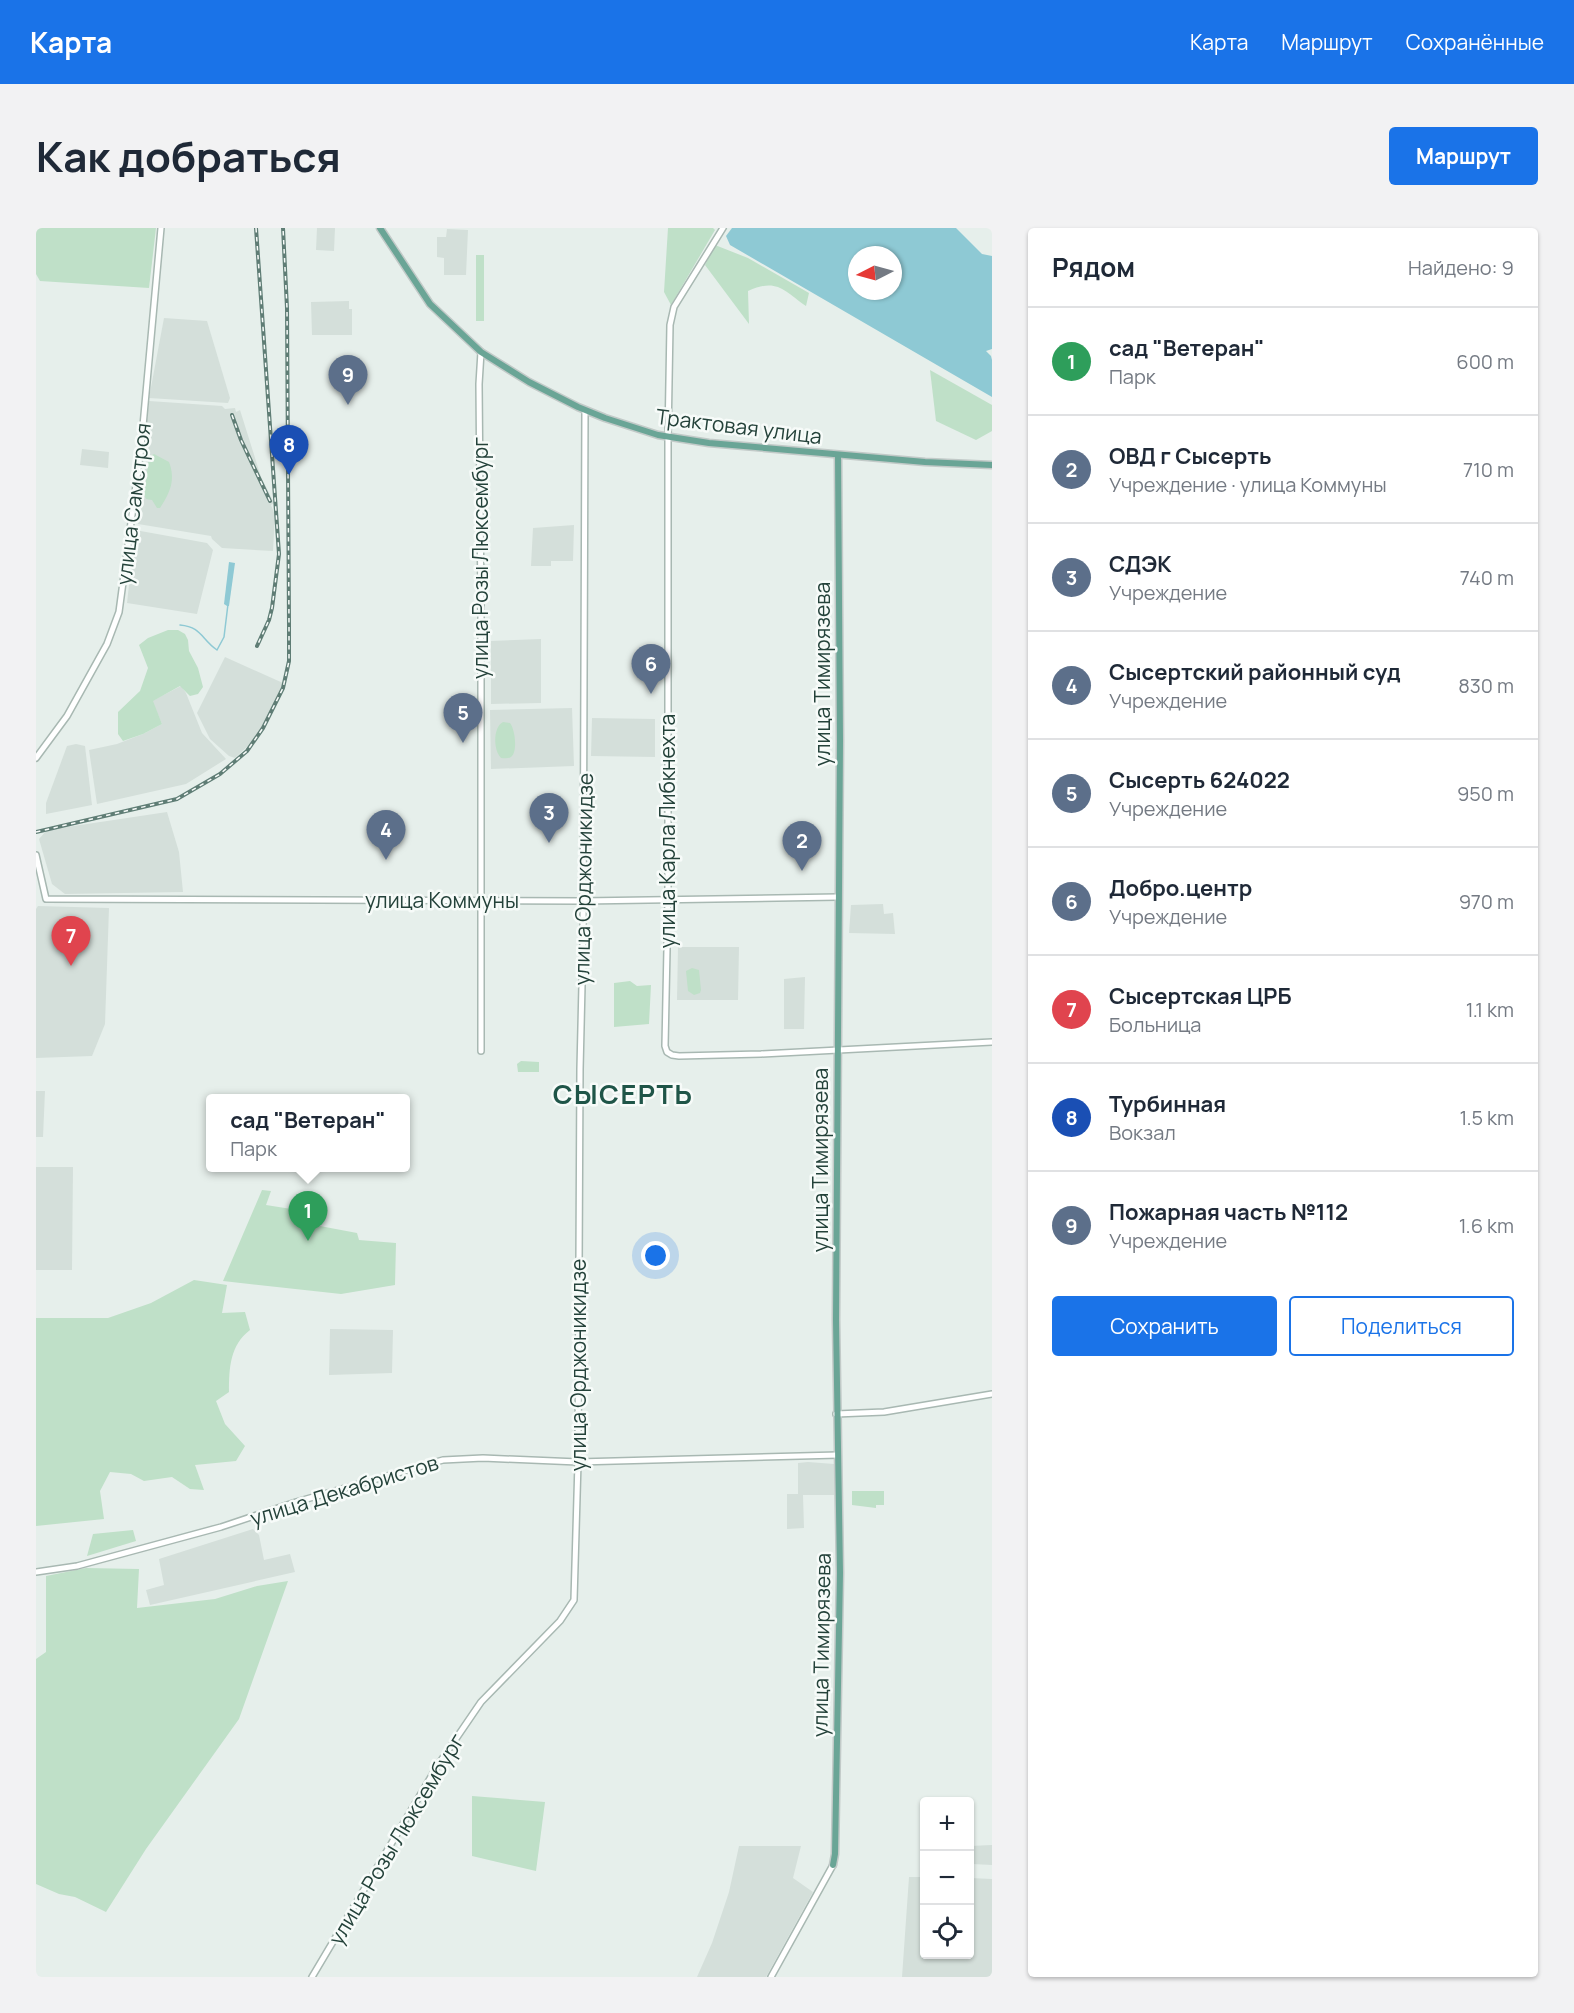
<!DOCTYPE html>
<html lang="ru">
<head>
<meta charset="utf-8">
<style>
	:root { --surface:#fff; --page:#f2f2f3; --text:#1f2937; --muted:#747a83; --line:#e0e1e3; --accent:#1a73e8 }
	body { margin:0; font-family:Manrope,sans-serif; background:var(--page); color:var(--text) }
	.controls { position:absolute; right:18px; bottom:18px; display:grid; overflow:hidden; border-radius:6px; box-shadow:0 2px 4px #0004 }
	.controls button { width:54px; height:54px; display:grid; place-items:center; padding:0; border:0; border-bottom:2px solid var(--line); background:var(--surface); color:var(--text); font:30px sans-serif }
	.compass { position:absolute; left:812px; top:18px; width:54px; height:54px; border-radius:50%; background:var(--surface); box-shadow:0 2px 4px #0004; rotate:264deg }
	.you { position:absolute; left:620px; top:1028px; width:21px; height:21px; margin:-15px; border:4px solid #fff; border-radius:50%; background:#1a73e8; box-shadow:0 0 0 9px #1a73e833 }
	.badge { display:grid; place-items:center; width:39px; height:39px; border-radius:50%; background:var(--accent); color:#fff; font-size:20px; font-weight:700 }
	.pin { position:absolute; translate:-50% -50px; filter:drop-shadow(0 2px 3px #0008) }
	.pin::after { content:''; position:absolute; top:32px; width:21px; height:18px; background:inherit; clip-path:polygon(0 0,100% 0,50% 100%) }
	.popup { position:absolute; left:170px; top:866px; width:204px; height:78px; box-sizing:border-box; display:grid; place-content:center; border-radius:6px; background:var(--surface); filter:drop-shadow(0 2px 4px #0005); font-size:20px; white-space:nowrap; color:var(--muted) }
	.popup b { font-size:22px; color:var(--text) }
	.popup::after { content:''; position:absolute; left:50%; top:100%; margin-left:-12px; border:12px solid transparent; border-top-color:var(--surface) }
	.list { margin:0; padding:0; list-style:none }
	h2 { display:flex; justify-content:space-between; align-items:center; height:78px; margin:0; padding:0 24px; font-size:26px }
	h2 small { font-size:20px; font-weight:400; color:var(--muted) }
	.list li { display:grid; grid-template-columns:39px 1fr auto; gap:18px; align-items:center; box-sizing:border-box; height:108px; padding:0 24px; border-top:2px solid var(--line) }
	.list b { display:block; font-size:22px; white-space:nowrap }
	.list p { margin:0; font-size:20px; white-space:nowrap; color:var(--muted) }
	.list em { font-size:20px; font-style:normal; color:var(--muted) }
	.actions { display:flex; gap:12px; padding:18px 24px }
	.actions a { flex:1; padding:14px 0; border:2px solid var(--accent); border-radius:6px; text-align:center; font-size:21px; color:var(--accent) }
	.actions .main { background:var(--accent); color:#fff }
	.icon { flex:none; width:33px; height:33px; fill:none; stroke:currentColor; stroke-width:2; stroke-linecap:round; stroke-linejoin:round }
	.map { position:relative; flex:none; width:956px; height:1749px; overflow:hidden; border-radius:6px }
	header { display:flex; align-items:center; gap:36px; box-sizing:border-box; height:84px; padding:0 30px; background:var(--accent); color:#fff }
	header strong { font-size:28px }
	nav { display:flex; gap:33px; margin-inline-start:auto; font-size:21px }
	.intro { display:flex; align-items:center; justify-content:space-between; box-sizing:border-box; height:144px; padding:0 36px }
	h1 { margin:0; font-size:42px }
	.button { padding:15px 27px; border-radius:6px; background:var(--accent); color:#fff; font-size:21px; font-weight:700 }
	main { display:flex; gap:36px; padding:0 36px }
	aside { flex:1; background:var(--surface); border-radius:6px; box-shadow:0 2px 4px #0004 }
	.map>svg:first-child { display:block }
</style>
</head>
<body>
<header>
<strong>Карта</strong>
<nav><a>Карта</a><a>Маршрут</a><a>Сохранённые</a></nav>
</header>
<div class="intro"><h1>Как добраться</h1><a class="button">Маршрут</a></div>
<main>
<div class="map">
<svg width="956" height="1749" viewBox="0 0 956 1749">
	<rect width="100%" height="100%" fill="#e6efeb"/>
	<g fill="#d4dfda">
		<path d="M281 0H299L298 23 280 22Z"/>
		<path d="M411 1 432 2 430 47H408V30L401 29V9H410Z"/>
		<path d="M313 73V81H316V107H276L275 74Z"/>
		<path d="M128 90 171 93 194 170 192 175 113 170Z"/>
		<path d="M113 173 186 178 189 181 199 180 200 184 204 182 225 249 238 275 235 277 239 287 237 323 186 320 176 311 175 308 102 296 112 216 109 212Z"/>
		<path d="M46 221 73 224 72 240 44 237Z"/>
		<path d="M538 297 537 333H515V338H495L497 300Z"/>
		<path d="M99 302 171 315 177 322 161 386 91 375Z"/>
		<path d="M505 411V475L455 476V413Z"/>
		<path d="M189 429 247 455 230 493 215 515 199 530 193 528 174 511 161 485Z"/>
		<path d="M145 458 150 465 166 505 190 531 150 556 61 576 53 522 81 516 107 506 126 496 116 473Z"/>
		<path d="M536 480 538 538 455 541 454 482Z"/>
		<path d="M556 490 619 491V529L555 528Z"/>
		<path d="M40 516 49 518 56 577 10 586V575L31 518Z"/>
		<path d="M131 584 143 624 147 664 29 666 16 656 3 611 11 602Z"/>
		<path d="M847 676 848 686 857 685 859 706 813 705 815 677Z"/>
		<path d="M2 678 73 680 69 796 56 828 0 830V681Z"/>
		<path d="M642 719H703L702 772H641Z"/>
		<path d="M769 749 768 801H748V751Z"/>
		<path d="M0 863H9L7 909H0Z"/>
		<path d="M0 939H37L36 1042H0Z"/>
		<path d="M294 1101 357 1102 356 1145 293 1147Z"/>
		<path d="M772 1234 798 1236V1267H767L768 1300 751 1301V1266H762V1235Z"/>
		<path d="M217 1301 223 1307 228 1332 254 1326 259 1344 114 1377 110 1362 128 1357 123 1331Z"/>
		<path d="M956 1617V1637L936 1636 934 1618Z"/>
		<path d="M703 1618H765L757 1650 777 1664 730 1749H661L676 1715 693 1664Z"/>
		<path d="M873 1649H888V1726H933L934 1650 956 1651V1749H866Z"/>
	</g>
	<g fill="#bfe0c8">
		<path d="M0 0H120L113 60 4 53 0 46Z"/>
		<path d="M632 0H677L679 2 635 77 628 64Z"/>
		<path d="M679 17 712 30 773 65 770 78C747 62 741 50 712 63L713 96 669 37Z"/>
		<rect x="440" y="27" width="8" height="66"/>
		<path d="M894 142 956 177V203L940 212 900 193Z"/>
		<path d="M118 226 133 234C140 252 134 265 124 280H121L116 272 110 271 108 267 113 229Z"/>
		<path d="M132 402H142L149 406 152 412 153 423 162 440 167 459 162 466 154 468 144 458 117 473 126 496 107 506 87 513 82 506V484L104 463 112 440 103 417 112 410Z"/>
		<path d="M467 494 474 495C479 501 482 524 475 529 472 531 468 530 465 530 457 522 457 499 467 494Z"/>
		<path d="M656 740 663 742 665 762 664 765 658 767 652 763 650 743Z"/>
		<path d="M594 753 601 758 615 757 613 796 578 799V755Z"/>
		<path d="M485 833 503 834V844H482L481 836Z"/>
		<path d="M226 962 235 963 230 977 268 983V995L321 1005 323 1012 360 1015 359 1057 305 1066 187 1053Z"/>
		<path d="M158 1052 191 1057 186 1085 209 1084 214 1102C194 1117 193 1140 193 1164L180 1173 189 1196 209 1218 200 1233 159 1237 168 1262 154 1261 136 1249 108 1253 95 1246 74 1244 64 1263 68 1291 0 1298V1090H72L115 1075Z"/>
		<path d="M816 1263H848V1277H840V1280L816 1277Z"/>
		<path d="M97 1302 100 1313 51 1328 57 1306Z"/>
		<path d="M50 1340 103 1341 101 1380 179 1371 221 1358 252 1353 203 1491 110 1621 70 1684 39 1669 23 1666 0 1656V1431L10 1424V1348Z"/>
		<path d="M436 1568 509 1574 500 1643 436 1628Z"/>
	</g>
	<g fill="#8ec9d4" fill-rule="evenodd">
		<path d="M696 0H920L946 26 956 28V121L950 123 955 128 956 132V169L694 17 690 8ZM821 27H857V63H821Z"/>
		<path d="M193 334 199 335 193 378H191L188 376Z"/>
	</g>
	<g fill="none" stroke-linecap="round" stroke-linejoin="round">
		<path stroke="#8ec9d4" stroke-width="1.5" d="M144 397C166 399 165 411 181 422L188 409 192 376"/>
		<defs>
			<g id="minor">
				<path d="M687 0 638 79 634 97 632 209V672L629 818 631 824 636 827 643 828 725 826 956 814"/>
				<path d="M445 124 443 156 445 380V823"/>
				<path d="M0 530 31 488 71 416 83 384 105 220 125 0"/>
				<path d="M0 627 10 671 547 673 802 669"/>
				<path d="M800 1186 848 1184 956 1166"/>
				<path d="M0 1344 41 1338 185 1299 260 1274 407 1232 447 1230 542 1234 802 1227"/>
				<path d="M276 1749 402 1537 445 1474 524 1393 538 1372 542 1234 544 841 547 715 549 182"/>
				<path d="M735 1749 797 1637"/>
			</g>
			<g id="major">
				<path d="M344 0 394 76 445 124 493 154 542 179 569 190 622 207 673 215 889 234 956 237"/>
				<path d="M797 1637 799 1626 804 1345 800 1092 804 513 802 227"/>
			</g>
		</defs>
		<use href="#minor" stroke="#a8b8b2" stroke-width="8"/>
		<use href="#major" stroke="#c2cac8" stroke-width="9"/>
		<use href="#minor" stroke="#fff" stroke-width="5"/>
		<use href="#major" stroke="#6aa596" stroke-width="6"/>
		<defs>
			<g id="rail">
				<path d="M220 0 243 326 236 380 233 392 221 418"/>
				<path d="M196 187 205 212 234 273"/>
				<path d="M0 604 141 571 184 546 211 523 227 500 247 460 253 433V397L251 80 247 0"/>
			</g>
		</defs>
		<use href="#rail" stroke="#5f7d75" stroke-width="4"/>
		<use href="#rail" stroke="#f7fbf9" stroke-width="1.5" stroke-dasharray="4.5" stroke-linecap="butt"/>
	</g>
	<g text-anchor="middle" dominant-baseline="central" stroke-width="5" stroke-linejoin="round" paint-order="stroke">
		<g font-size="21" fill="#24423a" stroke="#f7fbf9">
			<text transform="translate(703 198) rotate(7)">Трактовая улица</text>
			<text transform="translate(97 276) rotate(-83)">улица Самстроя</text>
			<text transform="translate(444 330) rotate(-90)">улица Розы Люксембург</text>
			<text transform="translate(786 446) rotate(-90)">улица Тимирязева</text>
			<text transform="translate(631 603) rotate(-90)">улица Карла Либкнехта</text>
			<text transform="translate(547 651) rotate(-89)">улица Орджоникидзе</text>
			<text x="406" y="672">улица Коммуны</text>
			<text transform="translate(784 932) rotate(-90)">улица Тимирязева</text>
			<text transform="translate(542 1137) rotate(-90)">улица Орджоникидзе</text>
			<text transform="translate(308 1262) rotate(-17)">улица Декабристов</text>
			<text transform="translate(785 1417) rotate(-89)">улица Тимирязева</text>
			<text transform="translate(360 1611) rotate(-59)">улица Розы Люксембург</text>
		</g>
		<g font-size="27" font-weight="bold" letter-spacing="1.5" fill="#1f5548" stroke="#f7fbf9">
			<text x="587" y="865">СЫСЕРТЬ</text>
		</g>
	</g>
</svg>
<div class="controls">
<button>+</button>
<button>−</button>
<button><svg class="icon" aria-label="locate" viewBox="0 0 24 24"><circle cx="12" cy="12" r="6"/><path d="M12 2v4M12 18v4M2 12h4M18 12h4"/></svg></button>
</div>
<svg class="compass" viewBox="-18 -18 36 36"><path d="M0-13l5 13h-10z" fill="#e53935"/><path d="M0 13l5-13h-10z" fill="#747a83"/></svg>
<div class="you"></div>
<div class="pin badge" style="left:272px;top:1013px;background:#2e9e5b">1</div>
<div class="popup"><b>сад &quot;Ветеран&quot;</b>Парк</div>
<div class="pin badge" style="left:766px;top:643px;background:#5c6f8a">2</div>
<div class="pin badge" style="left:513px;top:615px;background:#5c6f8a">3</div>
<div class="pin badge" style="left:350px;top:632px;background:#5c6f8a">4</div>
<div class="pin badge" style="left:427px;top:515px;background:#5c6f8a">5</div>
<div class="pin badge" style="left:615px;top:466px;background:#5c6f8a">6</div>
<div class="pin badge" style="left:35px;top:738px;background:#e0444e">7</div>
<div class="pin badge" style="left:253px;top:247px;background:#1a4fb4">8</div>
<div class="pin badge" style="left:312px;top:177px;background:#5c6f8a">9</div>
</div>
<aside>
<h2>Рядом<small>Найдено: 9</small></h2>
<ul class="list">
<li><span class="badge" style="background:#2e9e5b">1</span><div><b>сад &quot;Ветеран&quot;</b><p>Парк</p></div><em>600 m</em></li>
<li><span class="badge" style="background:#5c6f8a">2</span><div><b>ОВД г Сысерть</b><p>Учреждение · улица Коммуны</p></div><em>710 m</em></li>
<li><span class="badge" style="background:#5c6f8a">3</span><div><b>СДЭК</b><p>Учреждение</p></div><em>740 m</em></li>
<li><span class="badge" style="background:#5c6f8a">4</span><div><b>Сысертский районный суд</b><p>Учреждение</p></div><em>830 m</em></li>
<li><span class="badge" style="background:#5c6f8a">5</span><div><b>Сысерть 624022</b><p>Учреждение</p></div><em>950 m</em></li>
<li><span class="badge" style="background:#5c6f8a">6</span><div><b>Добро.центр</b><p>Учреждение</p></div><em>970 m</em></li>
<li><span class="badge" style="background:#e0444e">7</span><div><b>Сысертская ЦРБ</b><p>Больница</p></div><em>1.1 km</em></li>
<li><span class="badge" style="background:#1a4fb4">8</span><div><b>Турбинная</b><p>Вокзал</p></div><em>1.5 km</em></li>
<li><span class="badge" style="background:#5c6f8a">9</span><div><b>Пожарная часть №112</b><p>Учреждение</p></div><em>1.6 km</em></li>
</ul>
<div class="actions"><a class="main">Сохранить</a><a>Поделиться</a></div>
</aside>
</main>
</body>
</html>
